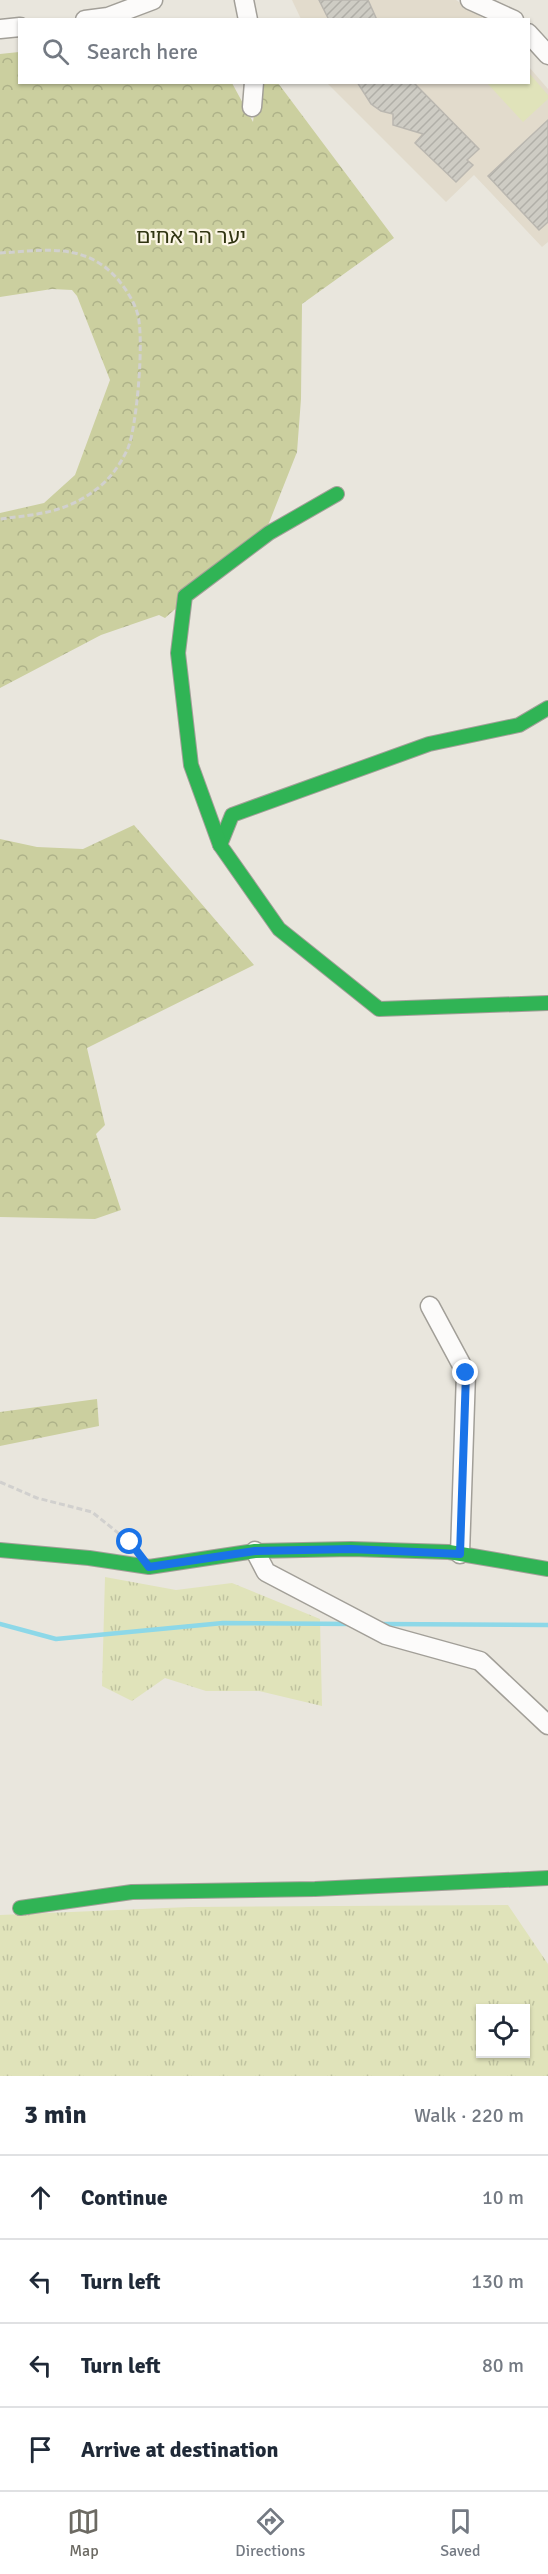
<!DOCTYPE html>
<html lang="en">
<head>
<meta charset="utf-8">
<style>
	:root { --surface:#fff; --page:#f6f6f7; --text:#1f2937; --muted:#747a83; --line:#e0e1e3; --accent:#6c6a63 }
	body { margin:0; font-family:Signika,"Noto Sans Hebrew",sans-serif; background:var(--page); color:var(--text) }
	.controls { position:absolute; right:18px; bottom:18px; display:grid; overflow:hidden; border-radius:0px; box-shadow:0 2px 4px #0004 }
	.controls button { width:54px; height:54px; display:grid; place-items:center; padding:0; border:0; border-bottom:2px solid var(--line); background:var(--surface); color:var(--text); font:30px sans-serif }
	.stop { position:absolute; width:18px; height:18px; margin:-14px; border:4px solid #1a73e8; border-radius:50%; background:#fff }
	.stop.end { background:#1a73e8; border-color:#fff; box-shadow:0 2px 6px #0008 }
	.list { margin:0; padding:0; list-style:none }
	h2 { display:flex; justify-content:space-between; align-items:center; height:78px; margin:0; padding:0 24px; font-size:26px }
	h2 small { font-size:20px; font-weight:400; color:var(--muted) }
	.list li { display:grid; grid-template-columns:39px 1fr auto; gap:18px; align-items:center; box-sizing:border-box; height:84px; padding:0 24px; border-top:2px solid var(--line) }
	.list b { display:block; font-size:22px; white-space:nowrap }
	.list em { font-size:20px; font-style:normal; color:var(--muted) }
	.icon { flex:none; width:33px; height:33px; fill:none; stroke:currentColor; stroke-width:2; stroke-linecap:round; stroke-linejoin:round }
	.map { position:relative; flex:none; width:548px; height:2076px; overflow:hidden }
	.search { position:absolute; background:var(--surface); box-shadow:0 2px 4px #0004; left:18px; right:18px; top:18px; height:66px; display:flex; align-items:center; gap:15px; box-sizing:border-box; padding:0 21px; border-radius:0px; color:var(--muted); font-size:22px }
	.sheet { height:414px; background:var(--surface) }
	nav { display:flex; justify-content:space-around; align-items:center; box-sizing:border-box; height:84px; border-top:2px solid var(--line); background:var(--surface); font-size:16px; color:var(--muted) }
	nav a { display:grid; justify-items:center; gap:3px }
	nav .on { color:var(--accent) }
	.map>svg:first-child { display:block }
</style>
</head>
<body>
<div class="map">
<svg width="548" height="2076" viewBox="0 0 548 2076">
	<defs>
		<pattern id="grass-tufts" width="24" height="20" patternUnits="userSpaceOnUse" patternTransform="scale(1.5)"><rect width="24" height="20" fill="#e0e3ba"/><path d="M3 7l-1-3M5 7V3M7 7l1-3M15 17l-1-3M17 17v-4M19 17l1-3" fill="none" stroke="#c0c3a0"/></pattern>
		<pattern id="forest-crowns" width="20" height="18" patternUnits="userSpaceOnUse" patternTransform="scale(1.5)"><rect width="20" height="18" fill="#cbcf9f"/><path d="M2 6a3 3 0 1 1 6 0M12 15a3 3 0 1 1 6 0" fill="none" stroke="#aeb289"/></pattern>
		<pattern id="building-hatch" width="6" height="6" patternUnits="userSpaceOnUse" patternTransform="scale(1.5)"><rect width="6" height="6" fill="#ceccc4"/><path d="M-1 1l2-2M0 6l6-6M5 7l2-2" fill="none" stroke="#b1afa8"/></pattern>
	</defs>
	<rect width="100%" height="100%" fill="#e9e6dd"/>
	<g fill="#e2dbcc">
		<path d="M292 0H456L484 19H301Z"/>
		<path d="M529 67 548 89V242L542 247 474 175 446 202 327 83 528 82Z"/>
	</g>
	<g fill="url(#grass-tufts)" fill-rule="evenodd">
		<path d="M105 1577 176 1590 232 1583 320 1619 322 1706 259 1691H206L165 1678 132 1701 102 1686Z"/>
		<path d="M508 1905 548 1964V2076H0V1915L189 1907ZM480 2008H526V2054H480Z"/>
	</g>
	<g fill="url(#forest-crowns)">
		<path d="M19 52 20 82 232 83 253 122 258 83H278L394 238 302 304 301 399 297 452 267 528 165 618 159 615 101 635 0 688V513L44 503 75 475 110 380 77 296 72 290 52 289 0 297V54Z"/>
		<path d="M134 825 254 965 87 1048 105 1125 96 1134 121 1210 95 1219 0 1217V839L37 847 83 849Z"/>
		<path d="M97 1399 99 1426 0 1446V1412Z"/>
	</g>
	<path fill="#e0e3ba" d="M529 73 548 95V99L523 122 487 83 528 82Z"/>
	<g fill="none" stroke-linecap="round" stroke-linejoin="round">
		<g stroke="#8dd8e8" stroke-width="4.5">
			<path d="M0 1624 56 1639 223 1623 352 1624"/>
			<path d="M381 1624 548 1625"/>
		</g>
	</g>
	<g fill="url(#building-hatch)" stroke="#bab7b0" stroke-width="1.5">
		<path d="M319 0H368L377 20H329Z"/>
		<path d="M357 82H413L479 149 467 160 473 165 456 182 415 143 423 134 393 125V114L381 111 371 104Z"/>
		<path d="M548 120V222L539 230 488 176Z"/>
	</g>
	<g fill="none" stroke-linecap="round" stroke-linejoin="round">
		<defs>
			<g id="street">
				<path d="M244 0 248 20"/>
				<path d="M470 0 514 20"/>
				<path d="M85 20 108 17 153 0"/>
				<path d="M0 29 20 27"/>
				<path d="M528 33 548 55"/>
				<path d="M252 107 254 82"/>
				<path d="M430 1306 466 1373 460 1554"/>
				<path d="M255 1551 266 1572 386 1635 480 1661 548 1725"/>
			</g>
			<g id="fast">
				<path d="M548 708 519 725 429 744 232 815 220 845 279 929 379 1009 548 1003"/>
				<path d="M220 845 191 765 178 653 185 596 269 533 337 494"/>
				<path d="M0 1550 89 1558 149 1567 255 1551 351 1549 449 1552 548 1569"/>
				<path d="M20 1908 132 1892 315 1889 548 1878"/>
			</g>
		</defs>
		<use href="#street" stroke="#a29f98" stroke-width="21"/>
		<use href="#fast" stroke="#a29f98" stroke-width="16"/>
		<g stroke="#d1d0ce" stroke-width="3" stroke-dasharray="6 3" stroke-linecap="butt">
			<path d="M0 253C33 251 73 244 102 265 117 275 132 296 137 312 145 334 137 426 128 448 122 462 110 479 98 488 66 513 39 514 0 519"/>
			<path d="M0 1482 37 1498 92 1512 132 1544"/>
		</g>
		<use href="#street" stroke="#fcfbfa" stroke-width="18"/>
		<use href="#fast" stroke="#30b455" stroke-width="14"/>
	</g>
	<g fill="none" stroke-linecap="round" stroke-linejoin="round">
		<path stroke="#1a73e8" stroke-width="8" d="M130 1542 149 1567 255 1551 351 1549 460 1554 466 1373"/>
	</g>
	<g text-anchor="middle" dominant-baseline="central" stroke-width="4.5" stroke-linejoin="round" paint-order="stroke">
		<g font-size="21" fill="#303411" stroke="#fbf5e5">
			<text x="191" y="236">יער הר אחים</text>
		</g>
	</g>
</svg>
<div class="controls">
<button><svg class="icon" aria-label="locate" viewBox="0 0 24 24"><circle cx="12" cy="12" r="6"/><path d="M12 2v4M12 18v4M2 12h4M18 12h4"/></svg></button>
</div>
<div class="stop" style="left:130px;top:1542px"></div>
<div class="stop end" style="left:466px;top:1373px"></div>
<div class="search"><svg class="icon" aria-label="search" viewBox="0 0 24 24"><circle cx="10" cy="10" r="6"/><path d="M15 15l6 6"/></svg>Search here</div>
</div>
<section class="sheet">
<h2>3 min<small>Walk · 220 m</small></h2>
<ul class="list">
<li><svg class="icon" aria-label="ahead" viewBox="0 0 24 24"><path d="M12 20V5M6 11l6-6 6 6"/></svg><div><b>Continue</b></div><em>10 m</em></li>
<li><svg class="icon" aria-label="left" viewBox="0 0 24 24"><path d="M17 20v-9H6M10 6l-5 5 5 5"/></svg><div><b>Turn left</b></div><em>130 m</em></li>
<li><svg class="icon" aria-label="left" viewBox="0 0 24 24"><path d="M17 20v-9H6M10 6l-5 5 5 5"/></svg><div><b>Turn left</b></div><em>80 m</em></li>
<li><svg class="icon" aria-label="arrive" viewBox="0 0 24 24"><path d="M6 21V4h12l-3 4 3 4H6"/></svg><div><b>Arrive at destination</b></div></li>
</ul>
</section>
<nav>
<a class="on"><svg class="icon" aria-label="map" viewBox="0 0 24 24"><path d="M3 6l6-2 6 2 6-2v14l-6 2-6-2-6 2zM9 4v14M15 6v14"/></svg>Map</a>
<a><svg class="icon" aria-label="directions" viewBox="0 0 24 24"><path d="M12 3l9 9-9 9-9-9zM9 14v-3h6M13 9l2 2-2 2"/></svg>Directions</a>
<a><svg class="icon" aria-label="saved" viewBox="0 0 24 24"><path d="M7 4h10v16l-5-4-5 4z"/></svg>Saved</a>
</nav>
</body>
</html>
